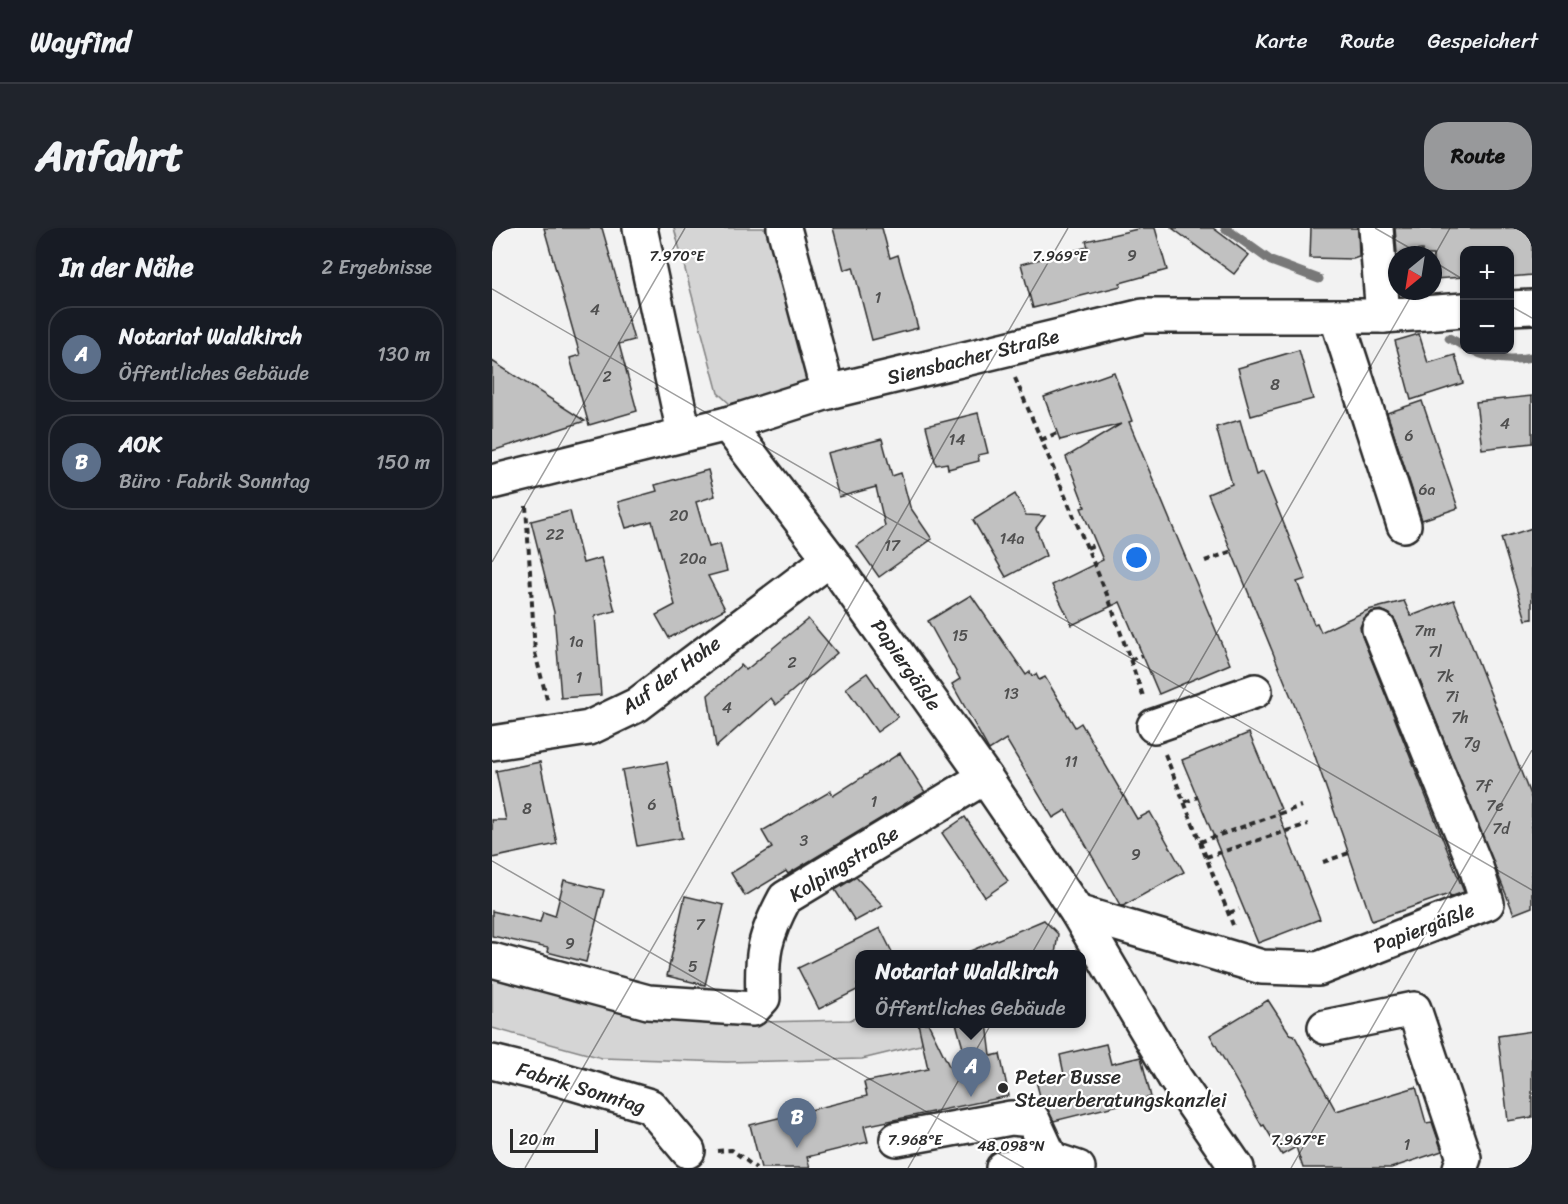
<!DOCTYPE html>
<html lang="de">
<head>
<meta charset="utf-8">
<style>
	:root { --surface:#171b24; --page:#20242c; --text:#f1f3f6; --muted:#9ea1a6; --line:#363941; --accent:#98999b }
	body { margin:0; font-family:Sriracha,sans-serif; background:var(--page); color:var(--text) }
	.controls { position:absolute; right:18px; top:18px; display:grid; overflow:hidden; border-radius:12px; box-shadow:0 2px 4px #0004 }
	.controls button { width:54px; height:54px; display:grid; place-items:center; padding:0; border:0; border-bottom:2px solid var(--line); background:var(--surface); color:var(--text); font:30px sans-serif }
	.compass { position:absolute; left:896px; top:18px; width:54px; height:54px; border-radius:50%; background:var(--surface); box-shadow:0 2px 4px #0004; rotate:210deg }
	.scale { position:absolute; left:18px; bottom:15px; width:88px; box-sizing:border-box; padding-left:6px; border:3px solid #2b2b2b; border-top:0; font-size:16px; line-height:21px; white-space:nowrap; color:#2b2b2b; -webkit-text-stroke:4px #fff; paint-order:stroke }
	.you { position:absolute; left:645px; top:330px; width:21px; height:21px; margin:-15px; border:4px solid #fff; border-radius:50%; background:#1a73e8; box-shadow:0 0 0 9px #1a73e833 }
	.badge { display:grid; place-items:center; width:39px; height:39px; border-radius:50%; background:var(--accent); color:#fff; font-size:20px; font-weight:700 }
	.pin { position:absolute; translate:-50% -50px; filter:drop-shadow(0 2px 3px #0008) }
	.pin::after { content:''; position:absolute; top:32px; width:21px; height:18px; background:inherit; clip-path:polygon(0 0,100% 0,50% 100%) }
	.popup { position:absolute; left:363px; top:722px; width:231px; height:78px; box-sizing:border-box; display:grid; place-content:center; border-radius:12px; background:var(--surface); filter:drop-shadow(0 2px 4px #0005); font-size:20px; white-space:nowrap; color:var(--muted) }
	.popup b { font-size:22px; color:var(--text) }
	.popup::after { content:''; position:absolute; left:50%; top:100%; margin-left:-12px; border:12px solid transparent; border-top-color:var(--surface) }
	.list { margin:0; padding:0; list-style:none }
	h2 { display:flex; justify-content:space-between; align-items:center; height:78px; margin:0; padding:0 24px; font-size:26px }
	h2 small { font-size:20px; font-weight:400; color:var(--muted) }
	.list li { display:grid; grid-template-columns:39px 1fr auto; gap:18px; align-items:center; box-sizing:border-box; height:96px; margin:0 12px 12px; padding:0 12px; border:2px solid var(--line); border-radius:24px }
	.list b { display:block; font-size:22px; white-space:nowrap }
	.list p { margin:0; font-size:20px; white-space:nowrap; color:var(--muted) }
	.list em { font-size:20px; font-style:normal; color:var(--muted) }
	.map { position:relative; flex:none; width:1040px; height:940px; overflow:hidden; border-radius:24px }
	header { display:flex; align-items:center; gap:36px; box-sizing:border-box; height:84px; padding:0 30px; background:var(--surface); border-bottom:2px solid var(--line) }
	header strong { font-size:28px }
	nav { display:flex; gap:33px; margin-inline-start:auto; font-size:21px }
	.intro { display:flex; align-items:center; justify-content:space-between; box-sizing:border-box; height:144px; padding:0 36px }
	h1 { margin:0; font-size:42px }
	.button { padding:15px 27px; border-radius:24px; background:var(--accent); color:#111; font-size:21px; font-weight:700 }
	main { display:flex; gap:36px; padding:0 36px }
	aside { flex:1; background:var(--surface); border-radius:24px; box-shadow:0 2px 4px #0004 }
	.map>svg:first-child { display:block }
</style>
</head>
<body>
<header>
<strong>Wayfind</strong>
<nav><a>Karte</a><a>Route</a><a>Gespeichert</a></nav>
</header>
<div class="intro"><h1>Anfahrt</h1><a class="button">Route</a></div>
<main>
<aside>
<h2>In der Nähe<small>2 Ergebnisse</small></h2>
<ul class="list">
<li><span class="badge" style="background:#5c6f8a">A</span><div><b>Notariat Waldkirch</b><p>Öffentliches Gebäude</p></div><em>130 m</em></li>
<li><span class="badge" style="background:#5c6f8a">B</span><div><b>AOK</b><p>Büro · Fabrik Sonntag</p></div><em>150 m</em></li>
</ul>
</aside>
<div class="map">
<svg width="1040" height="940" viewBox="0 0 1040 940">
	<rect width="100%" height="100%" fill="#f2f2f2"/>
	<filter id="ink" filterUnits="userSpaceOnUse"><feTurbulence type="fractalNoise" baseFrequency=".0167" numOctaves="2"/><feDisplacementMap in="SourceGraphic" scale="12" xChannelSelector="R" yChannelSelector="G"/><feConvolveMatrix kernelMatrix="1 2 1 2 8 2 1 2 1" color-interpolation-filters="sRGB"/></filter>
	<g filter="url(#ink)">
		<g fill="#d5d5d5" stroke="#808080" stroke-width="1.5">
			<path d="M182 0H273L316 142 317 152 310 160 238 176 226 165Z"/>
			<path d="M0 743 269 794 358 792 368 788V796H432L435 805 428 817 370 831 235 834 110 830 0 800Z"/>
		</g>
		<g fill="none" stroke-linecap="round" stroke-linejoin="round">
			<g stroke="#787878" stroke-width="9">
				<path d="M733 0 779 33 827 51"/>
				<path d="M957 110 972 118"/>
				<path d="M980 122C999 132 1019 133 1040 129"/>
			</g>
		</g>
		<g fill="#c1c1c1" stroke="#2b2b2b" stroke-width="1.5">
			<path d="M52 0H110L142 112 127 116 145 183 97 197 78 130 88 127Z"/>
			<path d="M341 0H390L398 30 406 27 426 100 380 112 361 39 352 42Z"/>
			<path d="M650 0H663L675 42 628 55 629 58 541 80 529 36 596 19 594 13Z"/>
			<path d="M680 0H721L757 27 742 46Z"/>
			<path d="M819 0H866L867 29 861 31 818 30Z"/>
			<path d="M903 0H1040V47L1017 49V22H972V49L941 51V27H930V22L905 25Z"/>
			<path d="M927 106 936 135 963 127 971 155 919 172 903 113Z"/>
			<path d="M807 122 821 171 759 188 746 140Z"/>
			<path d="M0 133 93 193 0 223Z"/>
			<path d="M622 144 640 193 637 194 738 436 667 466 628 374 580 397 560 357 611 332 589 280 593 279 574 229 629 196 568 212 552 169Z"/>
			<path d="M1040 168V215L990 221 984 174Z"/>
			<path d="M930 173 966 280 930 292 895 185Z"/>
			<path d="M486 185 496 225 486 227 487 233 456 241 455 235 444 237 434 198Z"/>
			<path d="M748 192 764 247 771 244 814 351 805 354 822 396 825 395 829 404 876 382 912 373 919 388 962 372 1040 572V679L1022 686 904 394 898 386 889 382 879 384 872 390 868 399 870 408 972 664 958 669 957 666 880 693 822 525 716 266 740 256 724 199Z"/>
			<path d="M390 211 400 248 409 245 418 279 440 311 387 349 365 318 393 298 384 259 347 269 335 225Z"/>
			<path d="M216 242 223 268 204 274 217 319 228 316 235 343 216 348 233 381 177 410 164 387 183 377 160 293 134 300 126 274 165 263 163 257Z"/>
			<path d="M523 266 534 287 553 288 544 300 554 328 514 349 481 292Z"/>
			<path d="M78 283 91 335 109 330 123 383 103 388 109 467 69 470 62 384 39 293Z"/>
			<path d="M1040 300V391L1034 392 1009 310Z"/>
			<path d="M479 367 534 447 538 444 540 448 544 446 547 452 553 449 583 499 589 495 645 591 658 584 692 644 631 678 628 677 574 582 561 590 514 511 497 522 460 456 468 451 436 393Z"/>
			<path d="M316 391 345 425 284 477 279 470 224 519 216 467 249 437 254 442Z"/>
			<path d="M375 445 406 489 385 504 354 460Z"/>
			<path d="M757 505 789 581 785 582 828 691 766 715 690 532Z"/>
			<path d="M408 525 433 564 296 646 294 643 253 668 239 645 280 620 270 603 339 563 341 568Z"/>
			<path d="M48 534 65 616 0 630V592H14L4 543Z"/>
			<path d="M175 534 190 610 145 618 130 542Z"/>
			<path d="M473 589 516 653 493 669 450 605Z"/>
			<path d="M364 649 391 678 363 693 343 662Z"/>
			<path d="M72 652 112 662 94 734 55 724 56 720 0 708V683L48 694 51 684 63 688Z"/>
			<path d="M193 668 232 677 213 757 175 748Z"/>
			<path d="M552 692 566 706 563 726H471Z"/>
			<path d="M388 700 401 726H368V754L365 756 367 761 327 781 306 740Z"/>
			<path d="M776 772 798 806 802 807 844 883 924 859 934 895 940 894 950 923 899 940H811L804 919 790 927 772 897 770 898 718 807Z"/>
			<path d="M426 795H436L460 844 476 838 464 795H495L499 828 508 826 517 868 372 898 376 914 315 929 318 940H269L258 897 375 868 372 854 436 841Z"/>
			<path d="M1040 803V889L1016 893 1006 808Z"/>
			<path d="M614 816 619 836 649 829 659 869 562 893 550 876 544 853 572 846 568 827Z"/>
		</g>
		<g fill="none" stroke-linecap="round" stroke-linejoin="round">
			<defs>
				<g id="minor">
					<path d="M148 0 192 205"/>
					<path d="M292 0 336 164"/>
					<path d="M884 0 891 88"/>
					<path d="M1017 80 1040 79"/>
					<path d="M844 88 912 297"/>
					<path d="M235 196 338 331 493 549 585 684 683 850 745 940"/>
					<path d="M0 254 235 196 336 164 651 88H891L972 82"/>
					<path d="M662 498 763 463"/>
					<path d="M0 515 97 500 145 477 338 331"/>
					<path d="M585 684 770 739 826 741 995 675 984 639 887 401"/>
					<path d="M0 732 156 774 261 781 271 770C269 726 272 709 293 670L493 549"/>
					<path d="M833 799 922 781 972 930 968 940"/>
					<path d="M0 834 57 848 158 878 196 923"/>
					<path d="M405 911 519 890 541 892 559 931"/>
					<path d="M511 940 559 931 586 940"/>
				</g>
			</defs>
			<use href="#minor" stroke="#2b2b2b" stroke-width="38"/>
			<g stroke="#2b2b2b" stroke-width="4" stroke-dasharray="6 4.5" stroke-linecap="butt">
				<path d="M523 150 616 369 651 468"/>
				<path d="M549 212 565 205"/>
				<path d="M34 278 43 425 56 475"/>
				<path d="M595 320 604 316"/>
				<path d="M713 333 740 323"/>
				<path d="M638 432 650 427"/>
				<path d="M673 526 741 697"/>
				<path d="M693 574 706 569"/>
				<path d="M708 614 809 578"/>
				<path d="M714 629 816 596"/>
				<path d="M831 634 857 625"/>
				<path d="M737 685 747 681"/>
				<path d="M225 923 240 922 264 940"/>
			</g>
			<use href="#minor" stroke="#fff" stroke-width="33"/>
		</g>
	</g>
	<path fill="none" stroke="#2b2b2b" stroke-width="1.5" stroke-opacity="0.45" d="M883 0 930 27M941 30 958 0M941 33 972 52M0 61 1040 662M1017 77 1040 90M0 334 193 0M0 633 532 940M33 940 576 0M416 940 922 63M799 940 1040 522"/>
	<circle fill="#2b2b2b" stroke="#fff" stroke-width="2" cx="511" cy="860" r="6"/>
	<g text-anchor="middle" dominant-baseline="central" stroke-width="4.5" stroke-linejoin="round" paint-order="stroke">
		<g font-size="16" fill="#505050">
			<text x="640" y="27">9</text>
			<text x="386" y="69">1</text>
			<text x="103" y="81">4</text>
			<text x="115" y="148">2</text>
			<text x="783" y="156">8</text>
			<text x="1013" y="195">4</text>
			<text x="917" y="207">6</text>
			<text x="465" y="211">14</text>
			<text x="935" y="261">6a</text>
			<text x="187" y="287">20</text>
			<text x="63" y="306">22</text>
			<text x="520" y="310">14a</text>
			<text x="400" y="317">17</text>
			<text x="201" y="330">20a</text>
			<text x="933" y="402">7m</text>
			<text x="468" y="407">15</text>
			<text x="84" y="413">1a</text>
			<text x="943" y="423">7l</text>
			<text x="300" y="434">2</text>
			<text x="953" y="448">7k</text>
			<text x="87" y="449">1</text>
			<text x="519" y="465">13</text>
			<text x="960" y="468">7i</text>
			<text x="235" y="479">4</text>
			<text x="968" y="489">7h</text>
			<text x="980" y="514">7g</text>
			<text x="579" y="533">11</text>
			<text x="991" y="557">7f</text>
			<text x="382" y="573">1</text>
			<text x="160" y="576">6</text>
			<text x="1003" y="577">7e</text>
			<text x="35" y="580">8</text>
			<text x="1009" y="600">7d</text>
			<text x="312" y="612">3</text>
			<text x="644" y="626">9</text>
			<text x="208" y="696">7</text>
			<text x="78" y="715">9</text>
			<text x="201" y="738">5</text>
			<text x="915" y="916">1</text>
		</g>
		<g font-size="20" fill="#2b2b2b" stroke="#fff">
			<text transform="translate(481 129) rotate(-14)">Siensbacher Straße</text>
			<text transform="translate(414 437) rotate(55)">Papiergäßle</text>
			<text transform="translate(179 447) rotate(-36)">Auf der Hohe</text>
			<text transform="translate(352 636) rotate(-32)">Kolpingstraße</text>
			<text transform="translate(932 700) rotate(-21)">Papiergäßle</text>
			<text transform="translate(89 860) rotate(17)">Fabrik Sonntag</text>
		</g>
		<g font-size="20" fill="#2b2b2b" stroke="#fff" text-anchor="start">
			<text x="523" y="849">Peter Busse<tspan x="523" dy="23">Steuerberatungskanzlei</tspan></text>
		</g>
	</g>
	<g font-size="15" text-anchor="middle" fill="#2b2b2b" stroke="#fff" stroke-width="4.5" stroke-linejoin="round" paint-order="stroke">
		<text x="185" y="33">7.970°E</text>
		<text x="568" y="33">7.969°E</text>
		<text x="423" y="917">7.968°E</text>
		<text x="806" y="917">7.967°E</text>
		<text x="519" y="923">48.098°N</text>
	</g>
</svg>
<div class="controls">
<button>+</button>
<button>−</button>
</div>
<svg class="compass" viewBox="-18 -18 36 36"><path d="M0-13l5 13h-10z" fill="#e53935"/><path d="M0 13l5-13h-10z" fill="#9ea1a6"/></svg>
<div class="scale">20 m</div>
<div class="you"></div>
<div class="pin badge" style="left:479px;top:869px;background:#5c6f8a">A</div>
<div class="popup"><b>Notariat Waldkirch</b>Öffentliches Gebäude</div>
<div class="pin badge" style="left:305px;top:920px;background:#5c6f8a">B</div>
</div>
</main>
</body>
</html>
